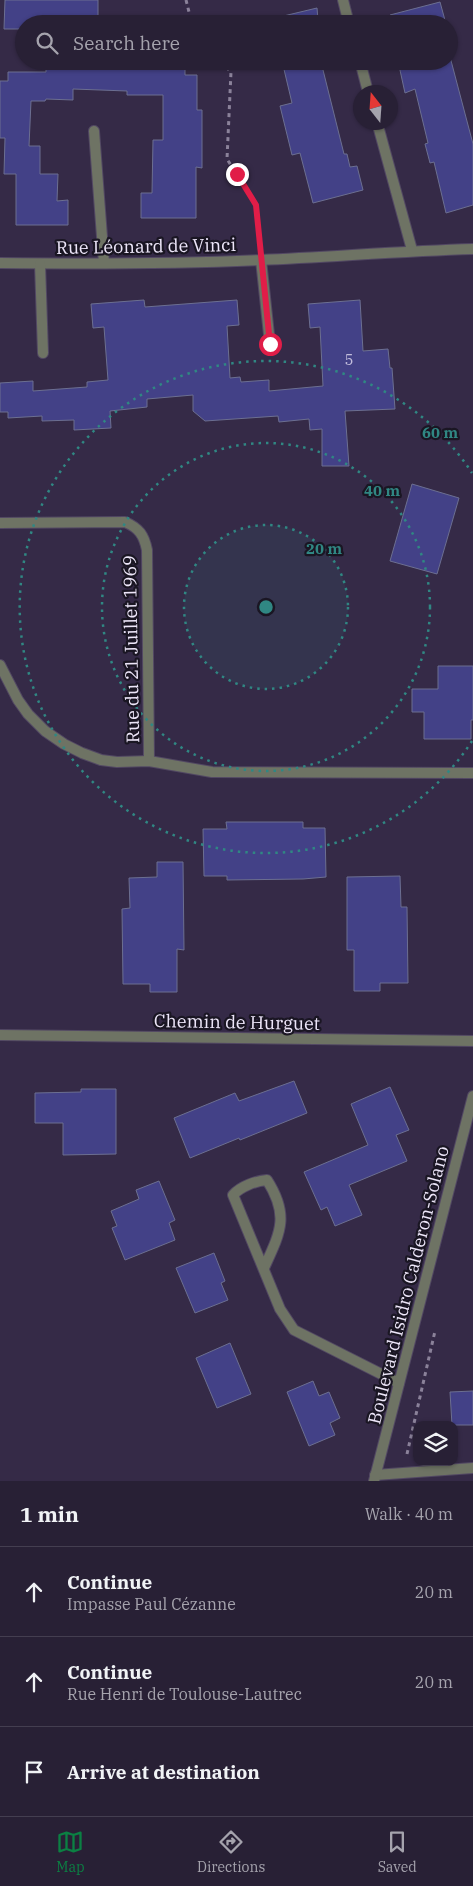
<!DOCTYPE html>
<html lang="en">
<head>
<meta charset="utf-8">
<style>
	:root { --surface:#282035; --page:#30283d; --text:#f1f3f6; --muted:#a5a3ad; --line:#443e50; --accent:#0b8043 }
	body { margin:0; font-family:"IBM Plex Serif",serif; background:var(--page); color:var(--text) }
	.controls { position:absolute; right:15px; bottom:15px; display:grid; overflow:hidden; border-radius:10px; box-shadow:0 1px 4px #0004 }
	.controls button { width:45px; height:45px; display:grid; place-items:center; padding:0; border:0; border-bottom:1px solid var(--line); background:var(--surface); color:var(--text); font:25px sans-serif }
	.compass { position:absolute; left:353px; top:85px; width:45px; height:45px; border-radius:50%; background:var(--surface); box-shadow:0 1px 4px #0004; rotate:343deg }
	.stop { position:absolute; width:15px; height:15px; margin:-11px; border:4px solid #e11d48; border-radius:50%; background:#fff }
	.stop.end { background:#e11d48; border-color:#fff; box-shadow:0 1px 5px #0008 }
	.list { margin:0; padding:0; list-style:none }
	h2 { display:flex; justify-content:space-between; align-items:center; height:65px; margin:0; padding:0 20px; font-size:21px }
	h2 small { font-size:16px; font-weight:400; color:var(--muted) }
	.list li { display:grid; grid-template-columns:32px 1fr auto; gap:15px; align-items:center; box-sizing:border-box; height:90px; padding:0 20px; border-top:1px solid var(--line) }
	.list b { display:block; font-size:19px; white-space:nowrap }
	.list p { margin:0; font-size:16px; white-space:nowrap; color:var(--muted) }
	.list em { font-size:16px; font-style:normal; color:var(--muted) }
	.icon { flex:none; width:28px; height:28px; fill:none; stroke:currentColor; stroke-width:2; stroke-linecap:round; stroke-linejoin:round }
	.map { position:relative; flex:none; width:473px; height:1481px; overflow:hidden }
	.search { position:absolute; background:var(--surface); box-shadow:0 1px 4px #0004; left:15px; right:15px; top:15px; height:55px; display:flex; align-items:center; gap:12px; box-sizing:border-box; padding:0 18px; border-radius:28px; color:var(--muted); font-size:19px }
	.sheet { height:335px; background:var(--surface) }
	nav { display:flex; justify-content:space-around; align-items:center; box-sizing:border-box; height:70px; border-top:1px solid var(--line); background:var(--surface); font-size:14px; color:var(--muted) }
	nav a { display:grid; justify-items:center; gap:2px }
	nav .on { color:var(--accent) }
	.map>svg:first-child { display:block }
</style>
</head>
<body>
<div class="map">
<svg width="473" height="1481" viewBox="0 0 473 1481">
	<rect width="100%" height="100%" fill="#352a47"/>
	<g fill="#434187" stroke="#6c6f91">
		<path d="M5 0H98V24H24V29H4Z"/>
		<path d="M440 2 446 24H392L390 15Z"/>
		<path d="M317 8 318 20 324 19 325 24H272L271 19Z"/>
		<path d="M449 39 452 52 449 53 473 144V205L446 213 434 162 430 163 425 144 428 143 415 89 405 93 398 61H449Z"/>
		<path d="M46 61H148V65L185 66V75H197V110H202V168L196 167V218H141V193H152L153 140H163V95H127V91L73 89V100L46 99 45 101H31L29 146H40V174H58L57 201 68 200V225H16V174H4L5 138H0V81H8V72H46Z"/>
		<path d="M282 61H323L321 62 344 154H347L350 167 357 166 363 190 313 203 300 153 292 155 280 106 292 103Z"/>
		<path d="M144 300 145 307 237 300 239 325 227 326 230 378 240 377 241 382 269 380V391L323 386 320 327 310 328 308 304 360 300 363 351 388 349 390 368H392L395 409 345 411 349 466H322V429L310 430 309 419 279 422 278 416 205 421 193 411V395L147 399V407L110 411 111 428 74 430V420L42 421V416L8 418V412H0V383L33 381V391L87 387V382L108 380 104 327 93 328 91 304Z"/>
		<path d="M412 484 459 498 437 574 390 561Z"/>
		<path d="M438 666H473V720H471V739H424V712H412V689H438Z"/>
		<path d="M226 822H303V828H325L326 877 303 879 227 880V876H204L203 829H227Z"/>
		<path d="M157 862H183L184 950 177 949V992H150V984H123L122 909 130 908 129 878 157 877Z"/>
		<path d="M400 876 401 907H407L408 983H380V991H354V950H347V877Z"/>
		<path d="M294 1081 307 1113 240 1140 239 1138 190 1158 174 1118 235 1093 239 1101Z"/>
		<path d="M390 1087 409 1130 396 1135 407 1161 349 1185 362 1215 335 1226 327 1207 321 1210 304 1172 368 1145 351 1104Z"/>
		<path d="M81 1089H116V1154L63 1155V1123H35V1093L81 1092Z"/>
		<path d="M159 1181 175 1220 169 1223 175 1240 125 1260 112 1228 117 1226 111 1211 139 1199 136 1190Z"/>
		<path d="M214 1253 225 1281 221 1283 228 1300 195 1313 176 1268Z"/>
		<path d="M230 1343 251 1394 217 1408 196 1358Z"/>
		<path d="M313 1381 319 1396 329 1392 340 1418 330 1423 335 1435 309 1446 287 1392Z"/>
		<path d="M473 1391V1425H452L450 1392Z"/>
	</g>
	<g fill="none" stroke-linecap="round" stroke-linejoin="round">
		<defs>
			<g id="street">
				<path d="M343 0 349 24"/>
				<path d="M360 61 368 92"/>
				<path d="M377 122 412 250"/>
				<path d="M94 131 104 263"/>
				<path d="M261 260 270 344"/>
				<path d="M0 263C87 264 174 264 261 260 332 257 402 251 473 249"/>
				<path d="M40 264 43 353"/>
				<path d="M0 523 125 522C139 528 144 535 147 550L149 761"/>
				<path d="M0 665 18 700 28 714 45 731 64 744 82 753 101 760 117 762 149 761 212 772 473 773"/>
				<path d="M0 1035 473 1041"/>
				<path d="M264 1268C280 1233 290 1216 267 1180 256 1181 241 1186 233 1195L280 1309 294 1330 399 1383"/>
				<path d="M375 1475 473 1468"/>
				<path d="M374 1481 473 1096"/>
			</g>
		</defs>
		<use href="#street" stroke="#524863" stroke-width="12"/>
		<g stroke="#8b829a" stroke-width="3" stroke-dasharray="4 4" stroke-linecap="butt">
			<path d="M186 0 192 24"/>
			<path d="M221 61 231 72 227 159 256 205 259 241"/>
			<path d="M407 1454 435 1331"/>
		</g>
		<use href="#street" stroke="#6e7364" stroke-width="10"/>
	</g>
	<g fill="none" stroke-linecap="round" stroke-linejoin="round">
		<path stroke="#e11d48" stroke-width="6" d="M237 174 256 205 270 344"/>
	</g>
	<circle cx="266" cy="607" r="82" fill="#308783" fill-opacity=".12"/>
	<g fill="none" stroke="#308783" stroke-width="2.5" stroke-dasharray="2.5 5">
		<circle cx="266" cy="607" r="82"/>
		<circle cx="266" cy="607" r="164"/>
		<path d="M472 741A246 246 0 1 1 472 473"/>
	</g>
	<g text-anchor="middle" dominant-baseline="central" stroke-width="4.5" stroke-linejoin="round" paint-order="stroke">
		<g font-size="15" fill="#c2bddc">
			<text x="349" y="359">5</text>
		</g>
		<g font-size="18" fill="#ede6f9" stroke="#1a1623">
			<text transform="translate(146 246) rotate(-1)">Rue Léonard de Vinci</text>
			<text transform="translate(131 649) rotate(-91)">Rue du 21 Juillet 1969</text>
			<text transform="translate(237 1022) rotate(1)">Chemin de Hurguet</text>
			<text transform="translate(408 1285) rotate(-76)">Boulevard Isidro Calderon-Solano</text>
		</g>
	</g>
	<circle cx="266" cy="607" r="8" fill="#308783" stroke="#1a1623" stroke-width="2.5"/>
	<g font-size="15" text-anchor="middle" font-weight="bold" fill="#308783" stroke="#1a1623" stroke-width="4.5" stroke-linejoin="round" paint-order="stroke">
		<text x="440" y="438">60 m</text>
		<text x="382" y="496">40 m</text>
		<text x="324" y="554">20 m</text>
	</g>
</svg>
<div class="controls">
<button><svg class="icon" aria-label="layers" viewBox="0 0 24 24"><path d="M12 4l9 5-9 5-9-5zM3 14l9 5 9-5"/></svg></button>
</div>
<svg class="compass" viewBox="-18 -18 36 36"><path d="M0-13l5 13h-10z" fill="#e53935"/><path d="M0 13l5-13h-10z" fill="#a5a3ad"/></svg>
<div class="stop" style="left:270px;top:344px"></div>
<div class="stop end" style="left:237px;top:174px"></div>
<div class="search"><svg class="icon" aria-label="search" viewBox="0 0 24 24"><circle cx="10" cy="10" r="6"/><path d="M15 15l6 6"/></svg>Search here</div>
</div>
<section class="sheet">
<h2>1 min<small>Walk · 40 m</small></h2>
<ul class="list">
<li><svg class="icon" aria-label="ahead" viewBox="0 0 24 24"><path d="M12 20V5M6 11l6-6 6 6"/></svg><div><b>Continue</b><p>Impasse Paul Cézanne</p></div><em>20 m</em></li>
<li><svg class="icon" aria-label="ahead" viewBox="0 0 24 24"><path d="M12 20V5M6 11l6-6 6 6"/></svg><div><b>Continue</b><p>Rue Henri de Toulouse-Lautrec</p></div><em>20 m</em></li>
<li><svg class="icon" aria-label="arrive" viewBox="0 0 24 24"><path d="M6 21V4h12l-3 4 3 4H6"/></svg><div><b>Arrive at destination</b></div></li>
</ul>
</section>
<nav>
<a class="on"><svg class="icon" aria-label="map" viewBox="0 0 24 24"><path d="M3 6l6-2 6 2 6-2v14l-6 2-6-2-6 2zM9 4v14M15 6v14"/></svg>Map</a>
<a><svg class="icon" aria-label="directions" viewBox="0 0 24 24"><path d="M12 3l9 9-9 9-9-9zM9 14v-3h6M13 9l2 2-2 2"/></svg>Directions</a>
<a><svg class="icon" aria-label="saved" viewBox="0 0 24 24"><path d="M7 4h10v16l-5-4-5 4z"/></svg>Saved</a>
</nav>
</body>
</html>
